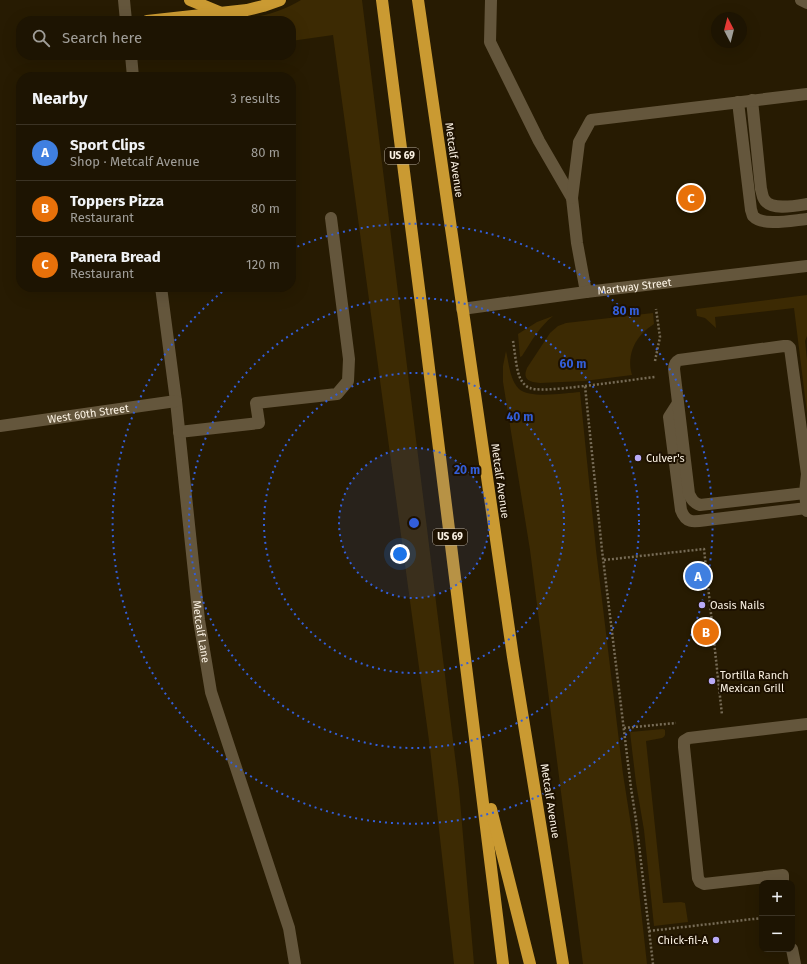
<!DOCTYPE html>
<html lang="en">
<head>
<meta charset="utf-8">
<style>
	:root { --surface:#1d1402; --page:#2a2111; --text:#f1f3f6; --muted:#a09e99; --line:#3b3324; --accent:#b9abf7 }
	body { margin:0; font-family:"Fira Sans",sans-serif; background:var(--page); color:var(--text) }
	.controls { position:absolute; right:12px; bottom:12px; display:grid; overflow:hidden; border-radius:8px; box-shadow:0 4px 16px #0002 }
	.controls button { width:36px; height:36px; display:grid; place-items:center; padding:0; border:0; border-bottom:1px solid var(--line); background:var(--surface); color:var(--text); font:20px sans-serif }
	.compass { position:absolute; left:711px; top:12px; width:36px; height:36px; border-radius:50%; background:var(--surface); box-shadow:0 4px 16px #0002; rotate:353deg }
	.you { position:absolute; left:400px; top:554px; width:14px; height:14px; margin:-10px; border:3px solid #fff; border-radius:50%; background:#1a73e8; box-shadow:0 0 0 6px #1a73e833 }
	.badge { display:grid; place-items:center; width:26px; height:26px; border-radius:50%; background:var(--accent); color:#fff; font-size:13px; font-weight:700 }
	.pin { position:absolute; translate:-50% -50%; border:2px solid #fff; box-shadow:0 1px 4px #0006 }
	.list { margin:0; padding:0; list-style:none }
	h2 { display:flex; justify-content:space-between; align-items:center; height:52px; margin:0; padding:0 16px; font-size:17px }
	h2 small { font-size:13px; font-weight:400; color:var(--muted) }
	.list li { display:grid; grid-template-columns:26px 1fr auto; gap:12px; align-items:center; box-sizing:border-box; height:56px; padding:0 16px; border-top:1px solid var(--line) }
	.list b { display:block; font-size:15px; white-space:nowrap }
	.list p { margin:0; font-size:13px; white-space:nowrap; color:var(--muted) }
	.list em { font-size:13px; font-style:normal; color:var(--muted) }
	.icon { flex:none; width:22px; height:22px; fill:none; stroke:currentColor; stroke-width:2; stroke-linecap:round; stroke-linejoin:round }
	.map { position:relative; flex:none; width:807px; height:964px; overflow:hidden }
	.search { position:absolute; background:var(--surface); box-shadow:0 4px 16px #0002; left:16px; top:16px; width:280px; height:44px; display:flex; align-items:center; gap:10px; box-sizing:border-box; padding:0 14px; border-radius:16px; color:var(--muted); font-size:15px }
	.panel { position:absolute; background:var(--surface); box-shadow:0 4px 16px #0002; left:16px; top:72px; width:280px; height:220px; border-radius:16px }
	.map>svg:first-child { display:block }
</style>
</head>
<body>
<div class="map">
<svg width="807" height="964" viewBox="0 0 807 964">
	<rect width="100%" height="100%" fill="#271b02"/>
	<g fill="#3c2a03">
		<path d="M301 0H362L459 789 474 964H454L430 748 333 35 291 41V21H229C255 18 278 14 301 0Z"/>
		<path d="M807 295V336L805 341 807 360V413L794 308 715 317 716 328 705 318 697 316 696 309Z"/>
		<path d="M653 313 654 324C636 335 626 354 632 375L584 381 540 383C530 382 522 380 527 368L550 333 558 326 566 323Z"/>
		<path d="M553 316C539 327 531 342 522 356L520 357 518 334 537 322Z"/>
		<path d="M506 351C509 364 510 380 519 389 530 399 566 393 580 392L596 550 623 774 633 838 647 964H583L530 550 503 382V366Z"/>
		<path d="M663 729 665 730C665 734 666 736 662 738L646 741 663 903 681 902 685 903 688 922 654 926 644 830 636 783 630 732Z"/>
	</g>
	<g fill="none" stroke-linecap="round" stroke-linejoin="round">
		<g stroke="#776c57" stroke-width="2.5" stroke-dasharray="2 2" stroke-linecap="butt">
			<path d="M513 341C515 351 516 371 521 380 523 383 526 387 530 388 540 392 573 387 585 386L602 550 631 788 636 820 653 964"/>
			<path d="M655 361 660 337 656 309"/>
			<path d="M585 386 655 377"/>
			<path d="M604 560 704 549 722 715"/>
			<path d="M624 728 676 723"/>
			<path d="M649 931 762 918"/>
		</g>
		<g stroke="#64563c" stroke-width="12">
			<path d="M124 0 126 21"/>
			<path d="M491 0 490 42 539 141 572 198 577 243 586 292"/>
			<path d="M801 0 807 3"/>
			<path d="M131 55 133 77"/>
			<path d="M752 100 761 189C762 192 762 196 764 199 770 211 795 206 807 204"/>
			<path d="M738 102 751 210C752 212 752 214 753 216 763 227 794 220 807 219"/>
			<path d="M572 198 579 142 591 120 807 94"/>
			<path id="s1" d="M161 287 176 401 199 620 211 692 289 928 295 964"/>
			<path id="s2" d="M462 309 586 292 807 266"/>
			<path d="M678 403 669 417 681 510C686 524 694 522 707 520L807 508"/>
			<path id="s3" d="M0 426 176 401"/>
			<path d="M179 432 259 423 256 403 337 394 348 381 349 359 331 218"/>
			<path d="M805 493 807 474 790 348 788 346H784L679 360C675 362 674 365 674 369L689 494C692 500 694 503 700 505L805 493 807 511"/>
			<path d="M783 883V875L704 884 700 882 698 878 684 747V741L689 738 807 724"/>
			<path d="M792 949 795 964"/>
		</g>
		<g stroke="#ca9a32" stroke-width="12">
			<path d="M190 0 219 12"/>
			<path d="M382 0 422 312 503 964"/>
			<path d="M418 0 513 657 563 964"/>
			<path d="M147 21 247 10 263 6 280 0"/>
			<path d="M491 809 530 964"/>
		</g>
	</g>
	<circle cx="414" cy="523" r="75" fill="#335ed9" fill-opacity=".12"/>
	<g fill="none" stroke="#335ed9" stroke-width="2" stroke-dasharray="2 4">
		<circle cx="414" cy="523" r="75"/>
		<circle cx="414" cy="523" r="150"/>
		<circle cx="414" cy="523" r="225"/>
		<path d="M292 249A300 300 0 1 1 227 288"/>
	</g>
	<g fill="#b9abf7" stroke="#1d1100" stroke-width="1.5">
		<circle cx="638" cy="458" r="4"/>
		<circle cx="702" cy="605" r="4"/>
		<circle cx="712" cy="681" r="4"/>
		<circle cx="716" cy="940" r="4"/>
	</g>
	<g text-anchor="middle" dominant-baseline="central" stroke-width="4" stroke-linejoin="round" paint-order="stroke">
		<g fill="#1d1100" stroke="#b9afa0" stroke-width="1">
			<rect x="385" y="148" width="34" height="16" rx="3"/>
			<rect x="433" y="529" width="34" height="16" rx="3"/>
		</g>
		<g font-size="10" font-weight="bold" fill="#fcf3e4">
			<text x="402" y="156">US 69</text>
			<text x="450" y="537">US 69</text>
		</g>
		<g font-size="11" fill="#fcf3e4" stroke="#1d1100">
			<text transform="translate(454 160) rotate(82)">Metcalf Avenue</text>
			<text stroke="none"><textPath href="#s2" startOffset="174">Martway Street</textPath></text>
			<text stroke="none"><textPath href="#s3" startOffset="89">West 60th Street</textPath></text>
			<text transform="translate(500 481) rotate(82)">Metcalf Avenue</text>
			<text stroke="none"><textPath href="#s1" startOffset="347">Metcalf Lane</textPath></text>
			<text transform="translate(550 801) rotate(81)">Metcalf Avenue</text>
		</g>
		<g font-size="11" fill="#fcf3e4" stroke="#1d1100" text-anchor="start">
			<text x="646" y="458">Culver's</text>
			<text x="710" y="605">Oasis Nails</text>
			<text x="720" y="675">Tortilla Ranch<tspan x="720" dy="13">Mexican Grill</tspan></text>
			<text x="708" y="940" text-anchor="end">Chick-fil-A</text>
		</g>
	</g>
	<circle cx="414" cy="523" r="6" fill="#335ed9" stroke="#1d1100" stroke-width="2"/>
	<g font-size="12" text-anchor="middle" font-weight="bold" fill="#335ed9" stroke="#1d1100" stroke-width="4" stroke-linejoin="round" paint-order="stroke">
		<text x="626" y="315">80 m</text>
		<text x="573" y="368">60 m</text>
		<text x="520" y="421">40 m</text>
		<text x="467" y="474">20 m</text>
	</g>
</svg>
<div class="controls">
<button>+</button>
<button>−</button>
</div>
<svg class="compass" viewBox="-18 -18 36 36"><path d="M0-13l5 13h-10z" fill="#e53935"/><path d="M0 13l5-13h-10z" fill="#a09e99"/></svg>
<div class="you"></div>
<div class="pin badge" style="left:698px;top:576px;background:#3f7fe0">A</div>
<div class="pin badge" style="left:706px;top:632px;background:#e8710a">B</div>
<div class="pin badge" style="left:691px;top:198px;background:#e8710a">C</div>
<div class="search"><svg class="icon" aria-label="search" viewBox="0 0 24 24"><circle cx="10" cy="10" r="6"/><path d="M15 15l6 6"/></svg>Search here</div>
<section class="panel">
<h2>Nearby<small>3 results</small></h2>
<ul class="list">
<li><span class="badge" style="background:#3f7fe0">A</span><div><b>Sport Clips</b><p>Shop · Metcalf Avenue</p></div><em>80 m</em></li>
<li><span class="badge" style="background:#e8710a">B</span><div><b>Toppers Pizza</b><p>Restaurant</p></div><em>80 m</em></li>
<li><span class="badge" style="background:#e8710a">C</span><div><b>Panera Bread</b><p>Restaurant</p></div><em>120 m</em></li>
</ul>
</section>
</div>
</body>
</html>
